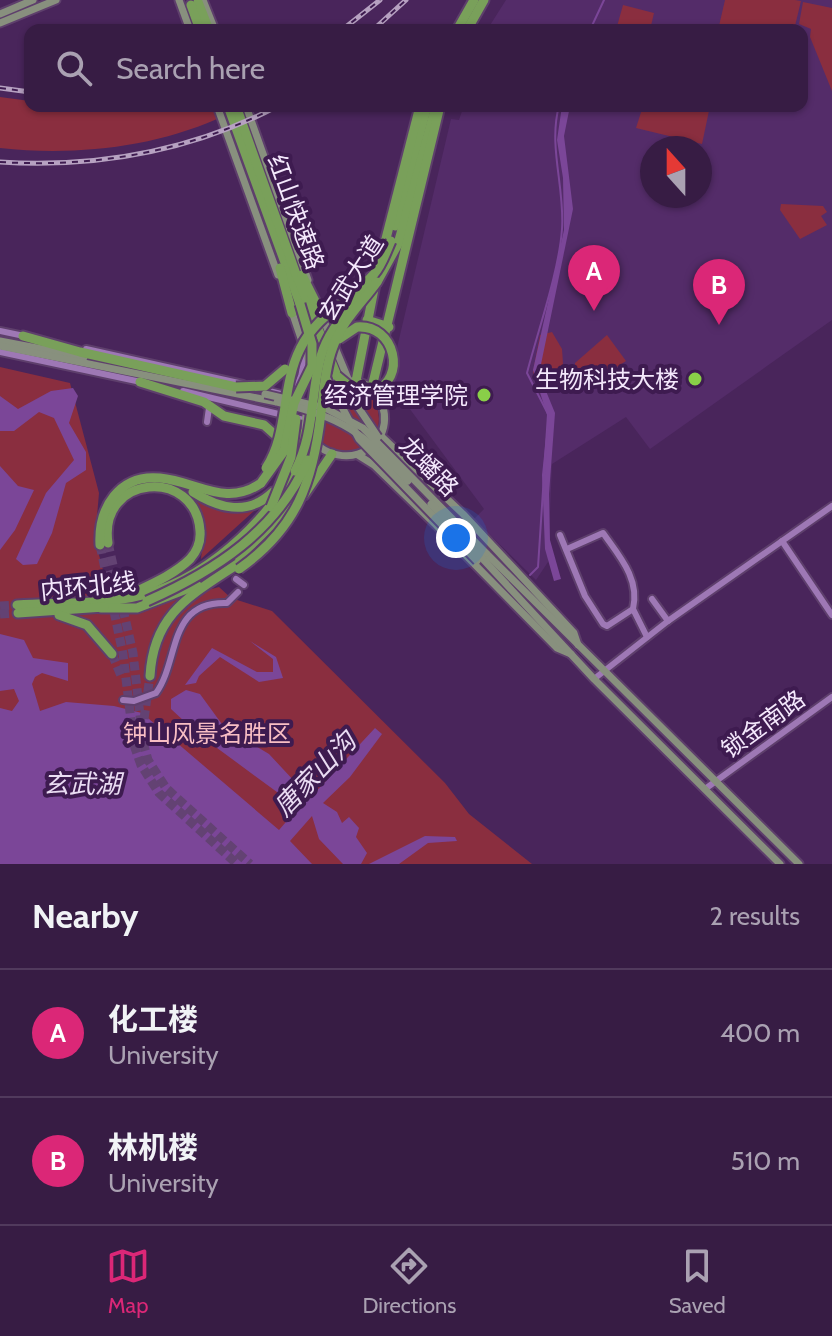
<!DOCTYPE html>
<html lang="en">
<head>
<meta charset="utf-8">
<style>
	:root { --surface:#371c44; --page:#42294f; --text:#f1f3f6; --muted:#aaa1b2; --line:#513a5d; --accent:#db2777 }
	body { margin:0; font-family:Cabin,"Noto Sans SC",sans-serif; background:var(--page); color:var(--text) }
	.compass { position:absolute; left:640px; top:136px; width:72px; height:72px; border-radius:50%; background:var(--surface); box-shadow:0 2px 6px #0004; rotate:339deg }
	.you { position:absolute; left:456px; top:538px; width:28px; height:28px; margin:-20px; border:6px solid #fff; border-radius:50%; background:#1a73e8; box-shadow:0 0 0 12px #1a73e833 }
	.badge { display:grid; place-items:center; width:52px; height:52px; border-radius:50%; background:var(--accent); color:#fff; font-size:26px; font-weight:700 }
	.pin { position:absolute; translate:-50% -66px; filter:drop-shadow(0 2px 4px #0008) }
	.pin::after { content:''; position:absolute; top:42px; width:28px; height:24px; background:inherit; clip-path:polygon(0 0,100% 0,50% 100%) }
	.list { margin:0; padding:0; list-style:none }
	h2 { display:flex; justify-content:space-between; align-items:center; height:104px; margin:0; padding:0 32px; font-size:34px }
	h2 small { font-size:26px; font-weight:400; color:var(--muted) }
	.list li { display:grid; grid-template-columns:52px 1fr auto; gap:24px; align-items:center; box-sizing:border-box; height:128px; padding:0 32px; border-top:2px solid var(--line) }
	.list b { display:block; font-size:30px; white-space:nowrap }
	.list p { margin:0; font-size:26px; white-space:nowrap; color:var(--muted) }
	.list em { font-size:26px; font-style:normal; color:var(--muted) }
	.icon { flex:none; width:44px; height:44px; fill:none; stroke:currentColor; stroke-width:2; stroke-linecap:round; stroke-linejoin:round }
	.map { position:relative; flex:none; width:832px; height:864px; overflow:hidden }
	.search { position:absolute; background:var(--surface); box-shadow:0 2px 6px #0004; left:24px; right:24px; top:24px; height:88px; display:flex; align-items:center; gap:20px; box-sizing:border-box; padding:0 28px; border-radius:16px; color:var(--muted); font-size:30px }
	.sheet { height:360px; background:var(--surface) }
	nav { display:flex; justify-content:space-around; align-items:center; box-sizing:border-box; height:112px; border-top:2px solid var(--line); background:var(--surface); font-size:22px; color:var(--muted) }
	nav a { display:grid; justify-items:center; gap:4px }
	nav .on { color:var(--accent) }
	.map>svg:first-child { display:block }
</style>
</head>
<body>
<div class="map">
<svg width="832" height="864" viewBox="0 0 832 864">
	<rect width="100%" height="100%" fill="#49255b"/>
	<path fill="#542c69" fill-rule="evenodd" d="M506 0H832V320L650 449 626 417 552 464 548 562 536 580 474 519 484 509 392 385 396 352 451 119 459 120 462 111 454 106H802V30H487ZM652 148H700V196H652Z"/>
	<g fill="#8a2e3f">
		<path d="M725 0H795L801 1 794 30H735L719 26Z"/>
		<path d="M803 2 832 8V91L810 37 811 29 799 24Z"/>
		<path d="M623 5 654 13 650 30H616Z"/>
		<path d="M0 97 30 101V106L108 109 211 106 217 119C151 148 72 156 0 148Z"/>
		<path d="M643 106H710L702 144 636 128Z"/>
		<path d="M781 204 823 206 827 212 821 216 827 225 800 239 780 210Z"/>
		<path d="M552 332 562 349 564 378 541 394 533 372 540 335Z"/>
		<path d="M607 335 626 361 597 380H581L575 372V363Z"/>
		<path d="M0 367 70 383 99 493 95 540 115 615 219 587 231 598 272 611 445 783 469 814 532 864H0Z"/>
		<circle cx="346" cy="419" r="33"/>
		<path d="M177 489 224 511 255 510 201 559C205 522 204 517 177 489Z"/>
	</g>
	<g fill="#7b4698">
		<path d="M562 106H570L564 136 573 209 539 374 555 413 549 494 550 540 561 579 554 581 545 549 542 475 548 418 533 370 564 230 563 178 557 140Z"/>
		<path d="M73 388 78 396 69 423 86 452V470L66 483 52 533 37 564 23 565 16 559 46 493 74 460 54 418 39 412 14 431H0V396L18 409 51 391Z"/>
		<path d="M0 466 18 486 34 490 15 530 0 550Z"/>
		<path d="M0 634 24 640 33 658 68 663V681L42 673 35 677 32 684 40 711 66 702 114 706 142 713 279 830 304 801 281 795 198 734 171 709V699L186 690 200 694 224 727 269 754 310 798 375 728 382 734 350 777 323 803 337 812 342 823 349 817 359 828 356 837 367 853 361 864H343L319 839 312 816 290 841 312 864H0V708L12 711 19 701 14 689 0 691Z"/>
		<path d="M250 641 276 657 283 678 259 682 220 657 199 676 196 683 185 685 212 648 257 672H273V659Z"/>
		<path d="M425 836 455 837 457 841 428 843 399 864H369Z"/>
	</g>
	<g fill="none" stroke-linecap="round" stroke-linejoin="round">
		<g stroke="#7b4698" stroke-width="2">
			<path d="M590 30 604 0"/>
			<path d="M530 575 538 567 548 414 527 373C538 330 559 272 562 229 565 188 548 146 559 106"/>
		</g>
		<g stroke="#634273" stroke-width="9" stroke-dasharray="9 4.5" stroke-linecap="butt">
			<path d="M108 543 133 653 143 742 148 760 166 788 250 864"/>
			<path d="M100 545 123 654 134 745 141 765 159 793 237 864"/>
			<path d="M0 606 17 605"/>
			<path d="M0 614 18 613"/>
			<path d="M112 654 122 678"/>
			<path d="M144 719 150 676"/>
		</g>
		<defs>
			<g id="minor">
				<path d="M0 331 24 336"/>
				<path d="M86 349 243 384"/>
				<path d="M0 352 141 382"/>
				<path d="M261 389 285 395"/>
				<path d="M183 391 304 420"/>
				<path d="M286 392C306 384 303 365 302 347"/>
				<path d="M207 422 209 408"/>
				<path d="M560 535 585 596 603 624 607 626 633 609 647 637"/>
				<path d="M782 541 832 615"/>
				<path d="M567 549 603 533C620 557 640 579 633 609"/>
				<path d="M236 579 244 585"/>
				<path d="M652 599 668 621"/>
				<path d="M594 679 668 621 832 506"/>
				<path d="M123 700 134 701 156 693C180 660 167 601 227 603L238 592"/>
				<path d="M705 789 832 697"/>
			</g>
			<g id="major">
				<path d="M179 0 190 30"/>
				<path d="M203 0 215 30"/>
				<path d="M0 14 33 0"/>
				<path d="M0 23 56 0"/>
				<path d="M217 106 278 275"/>
				<path d="M246 106 308 280"/>
				<path d="M291 309 310 365"/>
				<path d="M322 316 349 381"/>
				<path d="M0 341 84 357"/>
				<path d="M0 346 277 402"/>
				<path d="M335 381H356L372 387C413 438 344 486 305 432 304 404 312 394 335 381Z"/>
				<path d="M380 435 463 514 574 633 578 645"/>
				<path d="M358 455 374 465 436 525 557 648 571 654"/>
				<path d="M486 553 799 864"/>
				<path d="M482 558 594 679 780 864"/>
			</g>
			<g id="highway">
				<path d="M198 2 209 30"/>
				<path d="M191 5 200 30"/>
				<path d="M457 30 474 0"/>
				<path d="M467 30 484 0"/>
				<path d="M228 106 300 304"/>
				<path d="M236 106 296 274 337 376"/>
				<path d="M395 226 427 106"/>
				<path d="M381 258 420 106"/>
				<path d="M280 268 292 313"/>
				<path d="M302 275 319 309 337 310 355 300"/>
				<path d="M377 282 398 244 436 106"/>
				<path d="M367 320 389 327"/>
				<path d="M23 336 80 352 236 387"/>
				<path d="M356 381 375 284"/>
				<path d="M140 382 204 402 224 416 264 425 282 441"/>
				<path d="M372 387 440 106"/>
				<path d="M291 461 305 432"/>
				<path d="M193 492C220 509 248 516 273 492"/>
				<path d="M304 495 332 454"/>
				<path d="M108 543C98 474 196 467 200 531 201 542 197 551 190 559 176 573 154 583 137 591"/>
				<path d="M100 545C98 508 119 474 160 478 196 481 226 508 261 483"/>
				<path d="M239 557 297 500"/>
				<path d="M17 605C50 603 83 604 116 600 192 592 257 533 295 471"/>
				<path d="M101 608H137L197 585"/>
				<path d="M18 613 104 607"/>
				<path d="M59 615 87 625 112 654"/>
				<path d="M150 676C154 607 199 592 249 556"/>
			</g>
		</defs>
		<use href="#minor" stroke="#5e3f6c" stroke-width="10"/>
		<use href="#major" stroke="#5e3f6c" stroke-width="11"/>
		<use href="#highway" stroke="#5e3f6c" stroke-width="13"/>
		<use href="#minor" stroke="#9e78b5" stroke-width="6"/>
		<use href="#major" stroke="#88907e" stroke-width="7"/>
		<use href="#highway" stroke="#79a05a" stroke-width="9"/>
		<defs>
			<g id="rail">
				<path d="M342 30 380 0"/>
				<path d="M373 30 406 0"/>
				<path d="M0 88 30 92"/>
				<path d="M0 162C97 168 191 151 278 106"/>
			</g>
		</defs>
		<use href="#rail" stroke="#b6a1c1" stroke-width="5"/>
		<use href="#rail" stroke="#3e1b50" stroke-width="2" stroke-dasharray="6" stroke-linecap="butt"/>
		<defs>
			<g id="major-bridge">
				<path d="M326 377 359 439 477 561"/>
				<path d="M340 380 378 437"/>
				<path d="M265 394 325 408 363 428 486 553"/>
				<path d="M277 402C346 419 360 431 408 481"/>
				<path d="M431 504 482 558"/>
			</g>
			<g id="highway-bridge">
				<path d="M337 376 354 390 373 392C408 379 395 324 357 327L339 339"/>
				<path d="M236 387 265 386 285 369"/>
				<path d="M266 468C289 433 281 387 300 349 316 315 350 301 374 274 382 265 386 252 391 241"/>
				<path d="M295 471C315 433 310 395 321 356 330 326 352 308 368 283"/>
				<path d="M261 483 284 451 294 403 312 366V344L300 304"/>
				<path d="M271 507 291 457 296 419"/>
				<path d="M239 569C297 528 313 482 321 413 324 391 325 368 333 347 342 321 361 304 377 282"/>
				<path d="M147 601C215 571 277 531 308 460"/>
			</g>
		</defs>
		<use href="#major-bridge" stroke="#5e3f6c" stroke-width="11" stroke-linecap="butt"/>
		<use href="#highway-bridge" stroke="#5e3f6c" stroke-width="13" stroke-linecap="butt"/>
		<use href="#major-bridge" stroke="#88907e" stroke-width="7"/>
		<use href="#highway-bridge" stroke="#79a05a" stroke-width="9"/>
	</g>
	<g fill="#89cf48" stroke="#3e1b50" stroke-width="3">
		<circle cx="695" cy="379" r="8"/>
		<circle cx="484" cy="395" r="8"/>
	</g>
	<g text-anchor="middle" dominant-baseline="central" stroke-width="8" stroke-linejoin="round" paint-order="stroke">
		<g font-size="24" fill="#f4e8fc" stroke="#3e1b50">
			<text transform="translate(296 212) rotate(70)">红山快速路</text>
			<text transform="translate(351 278) rotate(-57)">玄武大道</text>
			<text transform="translate(429 466) rotate(46)">龙蟠路</text>
			<text transform="translate(88 586) rotate(-6)">内环北线</text>
			<text transform="translate(763 724) rotate(-36)">锁金南路</text>
		</g>
		<g font-size="24" fill="#f4e8fc" stroke="#3e1b50" text-anchor="end">
			<text x="679" y="379">生物科技大楼</text>
			<text x="468" y="395">经济管理学院</text>
		</g>
		<g font-size="24" fill="#f8bec4" stroke="#3e1b50">
			<text x="207" y="733">钟山风景名胜区</text>
		</g>
		<g font-size="26" font-style="italic" fill="#eadcf3" stroke="#3e1b50">
			<text transform="translate(315 774) rotate(-46)">唐家山沟</text>
			<text x="82" y="784">玄武湖</text>
		</g>
	</g>
</svg>
<svg class="compass" viewBox="-18 -18 36 36"><path d="M0-13l5 13h-10z" fill="#e53935"/><path d="M0 13l5-13h-10z" fill="#aaa1b2"/></svg>
<div class="you"></div>
<div class="pin badge" style="left:594px;top:311px">A</div>
<div class="pin badge" style="left:719px;top:325px">B</div>
<div class="search"><svg class="icon" aria-label="search" viewBox="0 0 24 24"><circle cx="10" cy="10" r="6"/><path d="M15 15l6 6"/></svg>Search here</div>
</div>
<section class="sheet">
<h2>Nearby<small>2 results</small></h2>
<ul class="list">
<li><span class="badge">A</span><div><b>化工楼</b><p>University</p></div><em>400 m</em></li>
<li><span class="badge">B</span><div><b>林机楼</b><p>University</p></div><em>510 m</em></li>
</ul>
</section>
<nav>
<a class="on"><svg class="icon" aria-label="map" viewBox="0 0 24 24"><path d="M3 6l6-2 6 2 6-2v14l-6 2-6-2-6 2zM9 4v14M15 6v14"/></svg>Map</a>
<a><svg class="icon" aria-label="directions" viewBox="0 0 24 24"><path d="M12 3l9 9-9 9-9-9zM9 14v-3h6M13 9l2 2-2 2"/></svg>Directions</a>
<a><svg class="icon" aria-label="saved" viewBox="0 0 24 24"><path d="M7 4h10v16l-5-4-5 4z"/></svg>Saved</a>
</nav>
</body>
</html>
